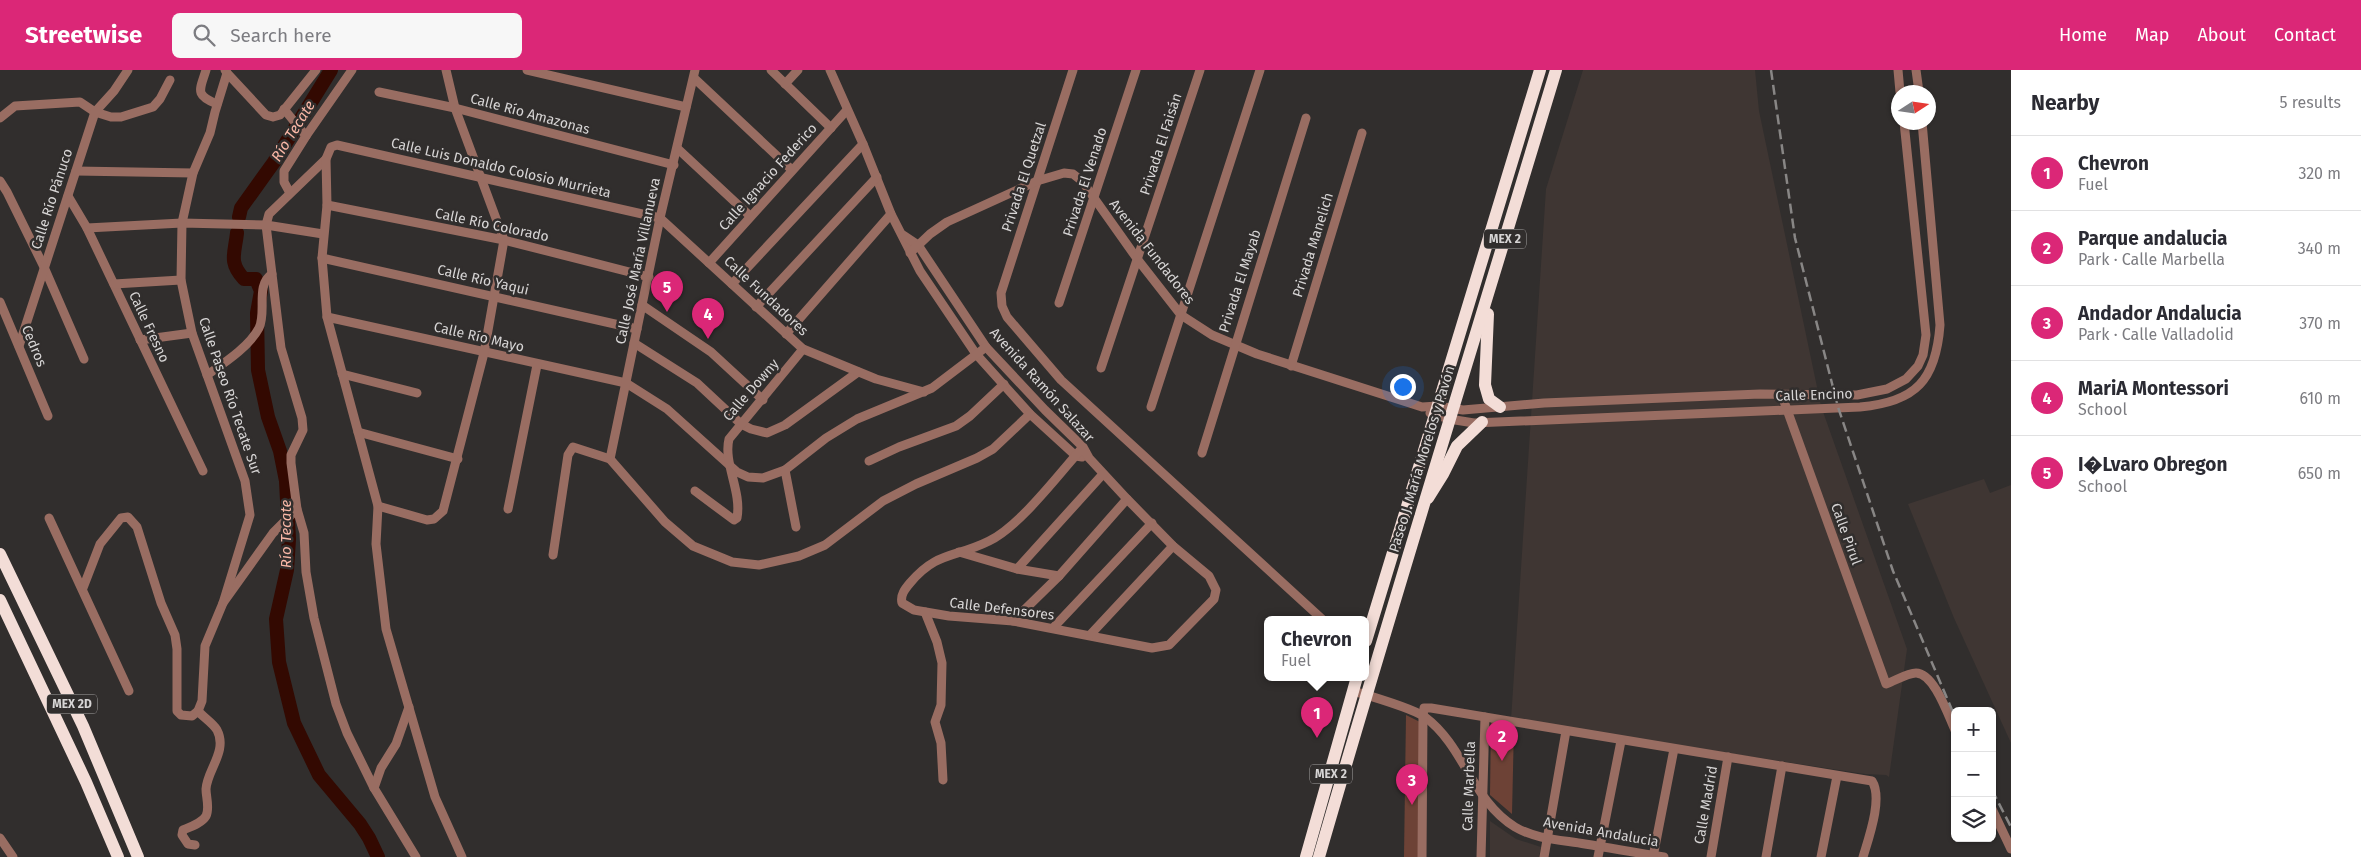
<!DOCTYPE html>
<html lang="en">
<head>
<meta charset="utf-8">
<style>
	:root { --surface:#fff; --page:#f7f7f7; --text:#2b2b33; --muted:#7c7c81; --line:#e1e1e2; --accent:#db2777 }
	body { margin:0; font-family:"Fira Sans",sans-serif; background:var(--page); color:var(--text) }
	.controls { position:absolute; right:15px; bottom:15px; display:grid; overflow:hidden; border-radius:8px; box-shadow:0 1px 4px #0004 }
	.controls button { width:45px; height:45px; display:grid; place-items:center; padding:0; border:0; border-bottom:1px solid var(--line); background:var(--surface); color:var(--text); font:25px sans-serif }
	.compass { position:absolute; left:1891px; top:15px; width:45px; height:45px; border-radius:50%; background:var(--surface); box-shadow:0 1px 4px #0004; rotate:78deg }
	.you { position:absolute; left:1402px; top:316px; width:18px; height:18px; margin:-12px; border:4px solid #fff; border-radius:50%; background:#1a73e8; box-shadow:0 0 0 8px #1a73e833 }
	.badge { display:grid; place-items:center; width:32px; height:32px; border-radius:50%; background:var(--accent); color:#fff; font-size:16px; font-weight:700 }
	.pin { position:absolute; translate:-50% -41px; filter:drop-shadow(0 1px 2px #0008) }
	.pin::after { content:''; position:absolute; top:26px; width:18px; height:15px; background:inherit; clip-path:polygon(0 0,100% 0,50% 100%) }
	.popup { position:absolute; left:1264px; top:546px; width:105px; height:65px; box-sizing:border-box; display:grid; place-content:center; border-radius:8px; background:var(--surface); filter:drop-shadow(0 1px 4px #0005); font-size:16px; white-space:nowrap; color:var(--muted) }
	.popup b { font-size:19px; color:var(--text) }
	.popup::after { content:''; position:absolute; left:50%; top:100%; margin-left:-10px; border:10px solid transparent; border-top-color:var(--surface) }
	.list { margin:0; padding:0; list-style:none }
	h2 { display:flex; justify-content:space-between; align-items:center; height:65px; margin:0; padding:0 20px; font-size:21px }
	h2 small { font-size:16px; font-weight:400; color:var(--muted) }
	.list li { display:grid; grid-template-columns:32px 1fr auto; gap:15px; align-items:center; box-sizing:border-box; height:75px; padding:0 20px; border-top:1px solid var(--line) }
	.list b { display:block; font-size:19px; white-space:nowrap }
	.list p { margin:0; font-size:16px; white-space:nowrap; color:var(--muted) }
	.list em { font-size:16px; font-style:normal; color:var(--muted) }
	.icon { flex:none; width:28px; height:28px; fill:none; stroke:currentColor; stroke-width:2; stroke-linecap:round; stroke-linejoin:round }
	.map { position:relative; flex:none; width:2011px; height:787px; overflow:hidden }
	header { display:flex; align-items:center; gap:30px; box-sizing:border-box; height:70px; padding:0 25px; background:var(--accent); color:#fff }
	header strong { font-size:24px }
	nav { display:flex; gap:28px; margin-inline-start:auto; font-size:18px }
	.search { width:350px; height:45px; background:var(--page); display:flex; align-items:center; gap:12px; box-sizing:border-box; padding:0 18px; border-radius:8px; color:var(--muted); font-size:19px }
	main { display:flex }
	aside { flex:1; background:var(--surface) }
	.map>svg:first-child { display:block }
</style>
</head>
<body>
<header>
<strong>Streetwise</strong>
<div class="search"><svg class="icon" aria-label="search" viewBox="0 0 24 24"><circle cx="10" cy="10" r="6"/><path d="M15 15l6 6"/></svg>Search here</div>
<nav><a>Home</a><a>Map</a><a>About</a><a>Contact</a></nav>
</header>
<main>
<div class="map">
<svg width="2011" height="787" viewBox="0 0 2011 787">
	<rect width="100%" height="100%" fill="#312e2d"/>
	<g fill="#3f3633">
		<path d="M1583 0H1755L1759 41 1821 336 1907 579 1889 707 1886 705 1865 704 1511 650 1546 119Z"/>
		<path d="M1984 409 1990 423 2011 415V673L1954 548 1908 434Z"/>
		<path d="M1490 751 1516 769 1541 777 1539 787H1490Z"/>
	</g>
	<g fill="#6d4236">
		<path d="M1406 645 1420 652 1419 787H1404Z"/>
		<path d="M1491 651 1514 656 1512 744 1490 725Z"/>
	</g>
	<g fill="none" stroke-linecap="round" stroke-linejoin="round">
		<g stroke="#330901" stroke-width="14">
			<path d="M239 147 241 138 274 92 331 0"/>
			<path d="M237 163C235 183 228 192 244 209H256L261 221 257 243 258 300 268 347 280 381 286 411 289 469 287 500 276 549 279 592 294 653 319 705 360 754 369 768 378 787"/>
		</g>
		<g stroke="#996d62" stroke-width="9">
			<path d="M206 0C200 20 194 25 217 34"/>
			<path d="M527 0 686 37"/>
			<path d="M771 0 831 58"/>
			<path d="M830 0 863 74 891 144 920 201 976 284 1030 344 1076 386 1082 387"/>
			<path d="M1073 0 1001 223 1002 236 1007 247 1061 310 1322 549"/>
			<path d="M1898 0 1900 22"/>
			<path d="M1916 0 1919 22"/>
			<path d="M227 3 266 45 273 47 280 45 316 0"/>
			<path d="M694 8 792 100"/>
			<path d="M785 14 798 0"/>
			<path d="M379 22 455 38 674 95"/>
			<path d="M284 39 306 66 284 101V112L290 123"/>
			<path d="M0 48 15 36 80 32 95 42 111 47H121L153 37 160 29 170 10"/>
			<path d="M306 66 352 0"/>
			<path d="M678 79 750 146"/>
			<path d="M326 89 269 144 266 155 281 278 302 348 303 360 291 385V393L297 439 304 463 306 502 314 548 336 634 347 663 374 718 416 787"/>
			<path d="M76 101 193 103"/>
			<path d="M0 111 7 122 44 197 84 289"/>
			<path d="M68 126 87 158 203 401"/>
			<path d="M327 135 504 170 649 207"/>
			<path d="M87 158 182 153 266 155 323 164"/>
			<path d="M903 165 918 175 986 277 1045 340 1083 377 1089 388 1127 429 1173 476 1209 506 1216 520 1214 529 1169 575 1152 578 1013 551 949 546 914 540 902 533C900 525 905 519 910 513 937 481 955 488 989 471 1020 456 1059 404 1083 377"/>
			<path d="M910 183 930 164 947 152 1037 111 1064 103 1073 104 1082 111 1138 190 1181 245 1212 265 1257 284 1422 337 1438 336 1463 340 1544 333 1760 324 1857 325 1887 319 1906 309 1918 296 1923 285 1926 265 1904 52"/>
			<path d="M322 188 637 259"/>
			<path d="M709 193 847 40"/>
			<path d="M114 214 181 210"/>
			<path d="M732 214 863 74"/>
			<path d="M0 232 48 346"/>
			<path d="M1059 233 1136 0"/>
			<path d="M642 235 711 282 763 330"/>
			<path d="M756 237 877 107"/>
			<path d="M327 247 626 313 667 339 737 402 748 407 763 408 785 400 826 368 857 349 932 318 986 277"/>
			<path d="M786 264 891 144"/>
			<path d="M140 270 192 263"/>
			<path d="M634 273 697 313 741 354 751 359 767 363 785 355 858 302"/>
			<path d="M19 276 95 42 114 21 128 0"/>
			<path d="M1291 296 1362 63"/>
			<path d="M1101 298 1200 0"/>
			<path d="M342 304 417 323"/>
			<path d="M207 305C224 293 249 277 259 258 267 242 255 215 272 204"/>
			<path d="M1781 323 1886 614C1895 611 1907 603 1916 603 1934 603 1948 645 1955 660"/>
			<path d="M1151 337 1260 0"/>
			<path d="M1430 343 1449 349 1474 353 1860 337C1916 332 1936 310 1940 255L1922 52"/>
			<path d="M358 362 458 389"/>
			<path d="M1202 383 1306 48"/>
			<path d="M610 389 660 148 695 0"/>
			<path d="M869 391 899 377 956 356 970 346 1004 314"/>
			<path d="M785 400 796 457"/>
			<path d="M695 421 734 450 737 448C742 421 723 393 729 369L803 279"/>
			<path d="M378 436 427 450 434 449 443 441 484 283 504 170 455 38 446 0"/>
			<path d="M508 439 537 295"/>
			<path d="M49 448 129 621"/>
			<path d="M959 482 1017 499 1059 506"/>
			<path d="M553 485 568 385 573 377 610 389 665 452 693 476 732 492 759 495 799 486 825 475 883 431 916 414 977 388 993 379 1030 344"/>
			<path d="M1017 499 1103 404"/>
			<path d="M83 518 100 474 121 448 128 447 137 457 161 533 175 565 177 579V641L181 645 192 646 198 641 202 631 205 576 223 533 273 463 297 439"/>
			<path d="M223 533 250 445 245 411 192 263 181 210 182 153 193 103 210 63 215 42 227 3 225 0"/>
			<path d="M925 542 937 572 942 593 941 635 935 652 941 673 943 710"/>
			<path d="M1013 551 1059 506 1127 429"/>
			<path d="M1053 558 1152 453"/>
			<path d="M1090 565 1173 476"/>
			<path d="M1353 621C1370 626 1412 638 1425 647 1465 677 1472 731 1515 757 1535 769 1562 770 1585 774 1611 778 1637 783 1664 787"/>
			<path d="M374 718 381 698 396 674 409 637"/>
			<path d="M1992 739 2011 779"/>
			<path d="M0 768 13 787"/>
			<path d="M195 775 188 774 182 765 183 760C190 757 202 753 206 746 210 738 206 728 206 719 207 700 228 681 217 660 213 653 203 647 198 641"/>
			<path d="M462 787 435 727 386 559 376 474 378 436 327 247 322 188 327 135 326 89 331 77 337 75 660 148 803 279 876 309 924 322"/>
			<path d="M1422 787 1423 646 1424 638H1431L1872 711C1883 728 1869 767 1863 787"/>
			<path d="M1481 787 1485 647"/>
			<path d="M1544 787 1566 661"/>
			<path d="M1598 787 1621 671"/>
			<path d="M1653 787 1674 679"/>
			<path d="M1711 787 1728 687"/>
			<path d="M1766 787 1782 696"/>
			<path d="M1821 787 1837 706"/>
		</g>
		<g stroke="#f3ddd7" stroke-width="12">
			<path d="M1488 244 1485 315 1489 329 1500 337"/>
			<path d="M1428 428 1443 404 1457 376 1482 352"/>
			<path d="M0 484 83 656 138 787"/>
			<path d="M0 530 86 712 118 787"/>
			<path d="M1366 571 1540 0"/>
			<path d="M1306 787 1357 607"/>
			<path d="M1319 787C1395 524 1477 262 1556 0"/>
		</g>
		<g stroke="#888685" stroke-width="2.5" stroke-dasharray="10 5" stroke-linecap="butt">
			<path d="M1771 0 1795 168 1838 337 1893 501 1955 647"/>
			<path d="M1992 720 2011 757"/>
		</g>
	</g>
	<g text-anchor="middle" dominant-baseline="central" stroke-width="5" stroke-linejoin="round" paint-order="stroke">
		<g fill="#312e2d" stroke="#a5a3a3" stroke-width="1">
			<rect x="1484" y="159.5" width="42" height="19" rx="4"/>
			<rect x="47" y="624.5" width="50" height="19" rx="4"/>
			<rect x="1310" y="694.5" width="42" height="19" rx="4"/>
		</g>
		<g font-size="12" font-weight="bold" fill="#d7d5d5">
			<text x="1505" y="169">MEX 2</text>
			<text x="72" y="634">MEX 2D</text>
			<text x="1331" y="704">MEX 2</text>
		</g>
		<g font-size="14" fill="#d7d5d5" stroke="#312e2d">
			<text transform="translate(530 44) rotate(15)">Calle Río Amazonas</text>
			<text transform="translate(1161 74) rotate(-72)">Privada El Faisán</text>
			<text transform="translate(501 98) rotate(13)">Calle Luis Donaldo Colosio Murrieta</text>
			<text transform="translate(768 107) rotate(-48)">Calle Ignacio Federico</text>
			<text transform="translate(1024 107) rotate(-72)">Privada El Quetzal</text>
			<text transform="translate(1085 112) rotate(-72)">Privada El Venado</text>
			<text transform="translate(52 129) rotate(-72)">Calle Río Pánuco</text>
			<text transform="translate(492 155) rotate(12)">Calle Río Colorado</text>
			<text transform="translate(1313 175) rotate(-73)">Privada Manelich</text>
			<text transform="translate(1152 182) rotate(52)">Avenida Fundadores</text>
			<text transform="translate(638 191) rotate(-78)">Calle José María Villanueva</text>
			<text transform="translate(483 210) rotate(13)">Calle Río Yaqui</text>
			<text transform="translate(1240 211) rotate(-72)">Privada El Mayab</text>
			<text transform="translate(766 226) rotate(43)">Calle Fundadores</text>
			<text transform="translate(149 257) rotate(65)">Calle Fresno</text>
			<text transform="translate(479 267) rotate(13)">Calle Río Mayo</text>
			<text transform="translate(34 276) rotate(67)">Cedros</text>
			<text transform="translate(1042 315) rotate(48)">Avenida Ramón Salazar</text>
			<text transform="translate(751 320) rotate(-49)">Calle Downy</text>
			<text transform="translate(1814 325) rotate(-2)">Calle Encino</text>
			<text transform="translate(230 326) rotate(71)">Calle Paseo Río Tecate Sur</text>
			<text transform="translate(1422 389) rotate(-73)">Paseo J. María Morelos y Pavón</text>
			<text transform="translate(1846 464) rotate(70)">Calle Pirul</text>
			<text transform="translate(1002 539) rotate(7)">Calle Defensores</text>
			<text transform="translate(1469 716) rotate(-88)">Calle Marbella</text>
			<text transform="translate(1706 735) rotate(-80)">Calle Madrid</text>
			<text transform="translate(1601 762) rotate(10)">Avenida Andalucia</text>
		</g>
		<g font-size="15" font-style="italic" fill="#fab8a7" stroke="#312e2d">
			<text transform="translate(293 61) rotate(-58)">Río Tecate</text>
			<text transform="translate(286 464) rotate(-90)">Río Tecate</text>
		</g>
	</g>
</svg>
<div class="controls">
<button>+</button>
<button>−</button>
<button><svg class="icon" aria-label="layers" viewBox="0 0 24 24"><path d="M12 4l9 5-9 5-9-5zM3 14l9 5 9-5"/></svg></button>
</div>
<svg class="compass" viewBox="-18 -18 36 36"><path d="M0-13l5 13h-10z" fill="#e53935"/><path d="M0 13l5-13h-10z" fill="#7c7c81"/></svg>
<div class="you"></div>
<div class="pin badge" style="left:1317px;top:668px">1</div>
<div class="popup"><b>Chevron</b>Fuel</div>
<div class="pin badge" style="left:1502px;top:691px">2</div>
<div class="pin badge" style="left:1412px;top:735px">3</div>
<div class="pin badge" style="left:708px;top:269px">4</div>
<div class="pin badge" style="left:667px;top:242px">5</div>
</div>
<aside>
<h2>Nearby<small>5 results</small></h2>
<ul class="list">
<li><span class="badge">1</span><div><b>Chevron</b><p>Fuel</p></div><em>320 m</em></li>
<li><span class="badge">2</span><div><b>Parque andalucia</b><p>Park · Calle Marbella</p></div><em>340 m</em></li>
<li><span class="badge">3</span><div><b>Andador Andalucia</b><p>Park · Calle Valladolid</p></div><em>370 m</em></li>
<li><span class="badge">4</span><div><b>MariA Montessori</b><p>School</p></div><em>610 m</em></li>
<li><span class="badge">5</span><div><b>I�Lvaro Obregon</b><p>School</p></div><em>650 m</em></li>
</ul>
</aside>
</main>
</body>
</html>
